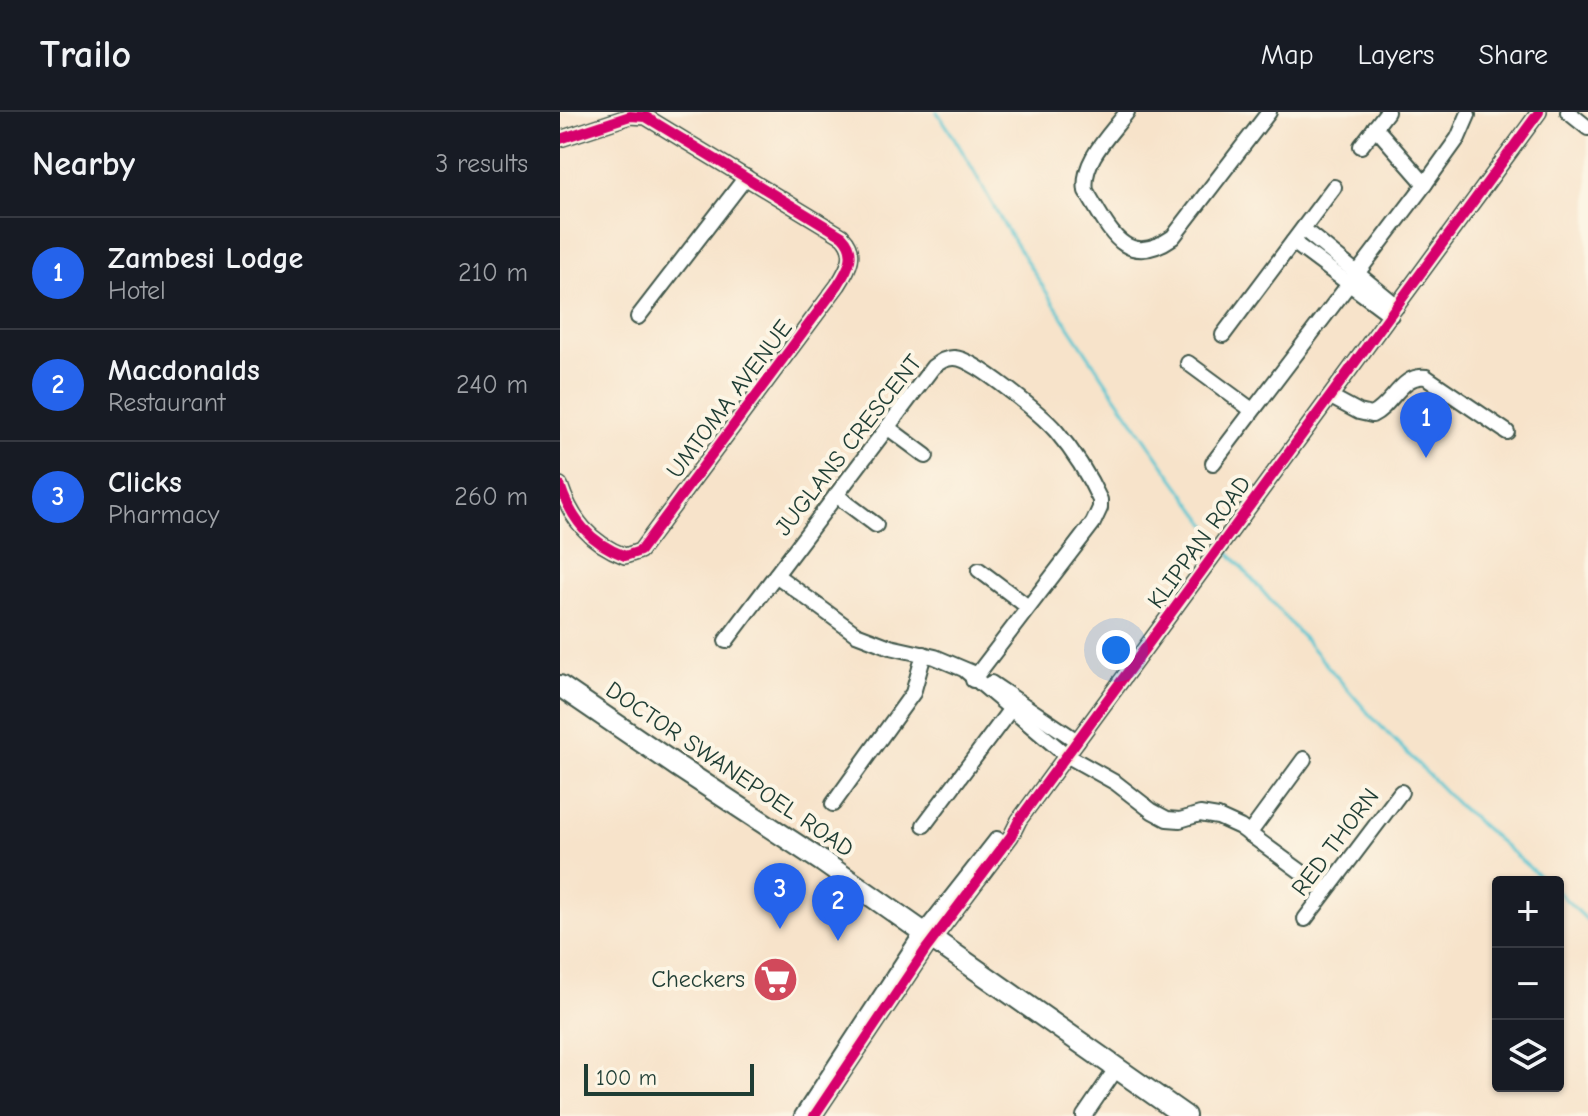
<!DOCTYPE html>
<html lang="en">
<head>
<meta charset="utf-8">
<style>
	:root { --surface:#171b24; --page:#242831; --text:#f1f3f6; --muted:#9ea1a6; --line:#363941; --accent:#2563eb }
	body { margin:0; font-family:"Comic Neue",sans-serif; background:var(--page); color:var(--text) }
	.controls { position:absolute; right:24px; bottom:24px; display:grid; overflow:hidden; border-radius:8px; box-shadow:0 2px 6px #0004 }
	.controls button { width:72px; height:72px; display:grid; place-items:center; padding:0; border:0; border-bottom:2px solid var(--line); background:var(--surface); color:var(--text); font:40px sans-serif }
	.scale { position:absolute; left:24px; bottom:20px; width:170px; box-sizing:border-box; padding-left:8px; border:4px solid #1f3d34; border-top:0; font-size:22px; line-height:28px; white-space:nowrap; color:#1f3d34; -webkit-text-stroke:6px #fcf5e5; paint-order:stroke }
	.you { position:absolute; left:556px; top:538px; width:28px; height:28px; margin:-20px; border:6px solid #fff; border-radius:50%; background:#1a73e8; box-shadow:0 0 0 12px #1a73e833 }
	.badge { display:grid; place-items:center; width:52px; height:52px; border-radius:50%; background:var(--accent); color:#fff; font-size:26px; font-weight:700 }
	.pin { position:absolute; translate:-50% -66px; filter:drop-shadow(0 2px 4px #0008) }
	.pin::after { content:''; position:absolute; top:42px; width:28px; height:24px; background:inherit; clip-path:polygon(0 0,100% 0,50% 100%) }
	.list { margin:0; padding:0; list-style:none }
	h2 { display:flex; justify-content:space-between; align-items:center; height:104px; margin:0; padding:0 32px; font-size:34px }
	h2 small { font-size:26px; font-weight:400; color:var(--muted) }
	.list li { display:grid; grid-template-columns:52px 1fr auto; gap:24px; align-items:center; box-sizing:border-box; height:112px; padding:0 32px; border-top:2px solid var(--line) }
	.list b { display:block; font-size:30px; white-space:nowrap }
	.list p { margin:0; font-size:26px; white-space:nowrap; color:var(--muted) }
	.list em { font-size:26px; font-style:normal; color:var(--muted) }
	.icon { flex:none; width:44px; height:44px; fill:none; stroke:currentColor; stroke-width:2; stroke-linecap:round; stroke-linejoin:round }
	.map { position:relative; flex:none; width:1028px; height:1004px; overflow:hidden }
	header { display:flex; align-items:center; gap:48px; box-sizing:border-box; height:112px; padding:0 40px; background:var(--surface); border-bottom:2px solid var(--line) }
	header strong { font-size:38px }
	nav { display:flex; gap:44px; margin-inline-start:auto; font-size:28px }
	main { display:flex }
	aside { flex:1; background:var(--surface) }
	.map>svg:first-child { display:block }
</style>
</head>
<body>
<header>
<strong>Trailo</strong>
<nav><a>Map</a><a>Layers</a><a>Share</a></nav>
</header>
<main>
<aside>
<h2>Nearby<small>3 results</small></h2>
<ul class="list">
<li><span class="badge">1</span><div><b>Zambesi Lodge</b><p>Hotel</p></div><em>210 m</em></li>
<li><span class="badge">2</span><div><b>Macdonalds</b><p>Restaurant</p></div><em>240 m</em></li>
<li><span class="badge">3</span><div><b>Clicks</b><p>Pharmacy</p></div><em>260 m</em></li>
</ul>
</aside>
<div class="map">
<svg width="1028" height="1004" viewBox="0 0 1028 1004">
	<rect width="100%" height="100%" fill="#fcf5e5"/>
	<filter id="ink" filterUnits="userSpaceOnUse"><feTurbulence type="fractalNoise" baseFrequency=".0125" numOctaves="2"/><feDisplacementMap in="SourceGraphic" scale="16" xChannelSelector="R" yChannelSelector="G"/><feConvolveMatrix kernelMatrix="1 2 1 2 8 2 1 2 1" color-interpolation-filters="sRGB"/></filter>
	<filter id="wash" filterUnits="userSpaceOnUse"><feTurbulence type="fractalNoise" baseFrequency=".006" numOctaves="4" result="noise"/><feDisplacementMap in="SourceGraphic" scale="32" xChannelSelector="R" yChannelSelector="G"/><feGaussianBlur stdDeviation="1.8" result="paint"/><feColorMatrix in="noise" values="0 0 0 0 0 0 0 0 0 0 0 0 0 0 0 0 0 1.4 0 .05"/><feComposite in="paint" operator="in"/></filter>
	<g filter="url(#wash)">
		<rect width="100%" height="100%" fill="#f7e3ca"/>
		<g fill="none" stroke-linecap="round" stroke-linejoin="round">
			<g stroke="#58c5d1" stroke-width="3">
				<path d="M377 0C407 41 428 88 455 131 519 232 586 331 658 427"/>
				<path d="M665 436 810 603 898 693 986 770"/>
				<path d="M998 780 1028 809"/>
			</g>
		</g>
	</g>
	<g filter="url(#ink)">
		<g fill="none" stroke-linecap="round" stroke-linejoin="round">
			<defs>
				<g id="minor">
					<path d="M567 0C550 23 521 49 526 79 549 116 564 159 613 125L709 0"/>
					<path d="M1008 0 1028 16"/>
					<path d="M815 15 865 72"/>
					<path d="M0 27 70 4 86 5 282 124C298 140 289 156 278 173L80 439 65 444C30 431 11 407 0 373"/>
					<path d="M801 34 827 0"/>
					<path d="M743 117 837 194"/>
					<path d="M733 130 831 203"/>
					<path d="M78 205 186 65"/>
					<path d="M663 223 774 75"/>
					<path d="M628 251 692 298"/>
					<path d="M771 285 799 300 812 303C832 294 842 261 866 265L947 320"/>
					<path d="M327 315 366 344"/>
					<path d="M653 351 865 72 898 26 908 3"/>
					<path d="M276 383 316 413"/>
					<path d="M419 458 468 495"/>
					<path d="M216 463 296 522 330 535 375 545 413 561"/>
					<path d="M166 529 373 255C379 250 386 245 395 246 415 247 482 303 496 319 513 339 529 364 540 388V396L533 411 413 568"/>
					<path d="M406 559 506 643 556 671 592 699 607 707 620 708 640 702 658 705 680 715 766 778"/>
					<path d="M431 571 517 629"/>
					<path d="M273 692 353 581 364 542"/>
					<path d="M364 713 450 598"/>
					<path d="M689 722 744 647"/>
					<path d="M745 807 841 680"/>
					<path d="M242 1004 356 830 437 727"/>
					<path d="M254 1004 366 837 451 724 459 708 979 0"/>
					<path d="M524 1004 556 957"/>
				</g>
				<path id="secondary" d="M0 574 117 654 263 750 625 1004"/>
			</defs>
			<use href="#minor" stroke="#3f564a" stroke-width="18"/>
			<use href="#secondary" stroke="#3f564a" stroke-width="24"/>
			<use href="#minor" stroke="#fff" stroke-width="14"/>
			<use href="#secondary" stroke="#fff" stroke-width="20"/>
			<defs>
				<g id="cycleway">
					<path d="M0 27 70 4 86 5 282 124C298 140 289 156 278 173L80 439 65 444C30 431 11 407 0 373"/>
					<path d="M254 1004 366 837 451 724 459 708 979 0"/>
				</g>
			</defs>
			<use href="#cycleway" stroke="#fcf5e5" stroke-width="15"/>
			<use href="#cycleway" stroke="#d6006c" stroke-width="10"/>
		</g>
	</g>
	<defs>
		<symbol id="supermarket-disc" viewBox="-11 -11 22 22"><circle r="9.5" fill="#d1495b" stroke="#fcf5e5"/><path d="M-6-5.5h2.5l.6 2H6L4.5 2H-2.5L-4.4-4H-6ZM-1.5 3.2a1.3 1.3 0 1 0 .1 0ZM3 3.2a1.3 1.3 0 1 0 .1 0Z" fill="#fff"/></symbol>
	</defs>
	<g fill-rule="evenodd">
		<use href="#supermarket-disc" x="190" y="842" width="51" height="51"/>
	</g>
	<g text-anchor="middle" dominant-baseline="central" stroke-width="8" stroke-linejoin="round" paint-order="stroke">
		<g font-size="24" fill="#1f3d34" stroke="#fcf5e5">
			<text transform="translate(169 287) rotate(-53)">UMTOMA AVENUE</text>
			<text transform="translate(288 333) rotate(-52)">JUGLANS CRESCENT</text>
			<text transform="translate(639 430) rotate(-54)">KLIPPAN ROAD</text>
			<text transform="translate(170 657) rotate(34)">DOCTOR SWANEPOEL ROAD</text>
			<text transform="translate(775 730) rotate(-53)">RED THORN</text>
		</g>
		<g font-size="24" fill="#1f3d34" stroke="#fcf5e5" text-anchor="end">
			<text x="185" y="867">Checkers</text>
		</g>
	</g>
</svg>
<div class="controls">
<button>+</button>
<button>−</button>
<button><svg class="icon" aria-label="layers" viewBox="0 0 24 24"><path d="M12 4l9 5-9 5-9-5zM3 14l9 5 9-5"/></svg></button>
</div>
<div class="scale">100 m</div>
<div class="you"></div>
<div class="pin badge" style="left:866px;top:346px">1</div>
<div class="pin badge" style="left:278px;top:829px">2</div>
<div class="pin badge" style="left:220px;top:817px">3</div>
</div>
</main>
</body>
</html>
